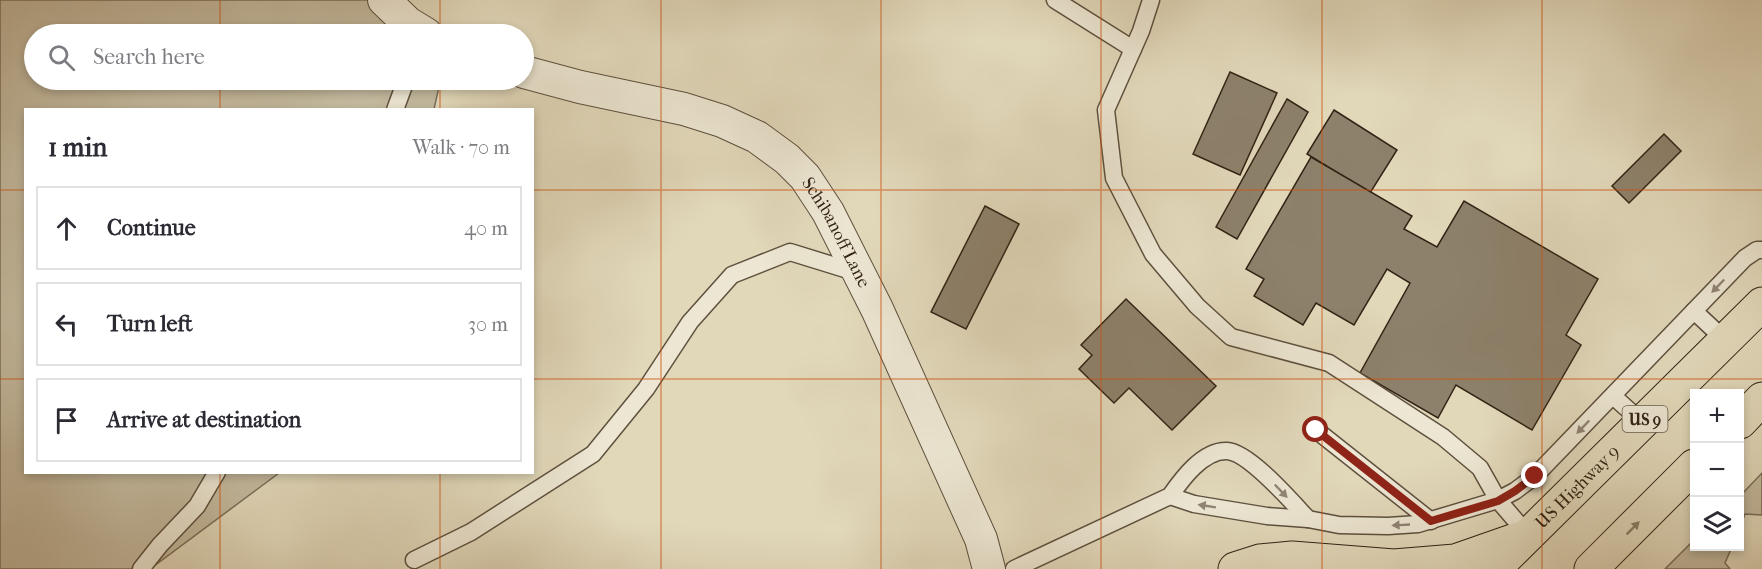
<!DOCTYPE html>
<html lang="en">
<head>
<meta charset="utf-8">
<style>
	:root { --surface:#fff; --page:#f7f7f7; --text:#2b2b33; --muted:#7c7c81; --line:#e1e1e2 }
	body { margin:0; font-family:"IM FELL French Canon",serif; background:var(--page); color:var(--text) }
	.controls { position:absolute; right:18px; bottom:18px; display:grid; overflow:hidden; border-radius:0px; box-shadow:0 3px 9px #0003 }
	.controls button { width:54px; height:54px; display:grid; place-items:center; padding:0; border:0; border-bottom:2px solid var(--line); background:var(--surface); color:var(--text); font:30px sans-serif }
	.stop { position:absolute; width:18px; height:18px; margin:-14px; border:4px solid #8f2418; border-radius:50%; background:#fff }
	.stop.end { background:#8f2418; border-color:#fff; box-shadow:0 2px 6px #0008 }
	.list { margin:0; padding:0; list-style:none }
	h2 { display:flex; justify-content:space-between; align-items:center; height:78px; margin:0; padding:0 24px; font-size:26px }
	h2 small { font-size:20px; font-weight:400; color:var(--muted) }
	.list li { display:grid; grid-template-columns:39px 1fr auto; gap:18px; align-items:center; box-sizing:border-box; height:84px; margin:0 12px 12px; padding:0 12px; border:2px solid var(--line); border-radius:0px }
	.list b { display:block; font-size:22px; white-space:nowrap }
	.list em { font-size:20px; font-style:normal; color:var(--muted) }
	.icon { flex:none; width:33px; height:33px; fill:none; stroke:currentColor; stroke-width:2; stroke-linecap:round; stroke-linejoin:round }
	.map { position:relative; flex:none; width:1762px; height:569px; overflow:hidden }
	.search { position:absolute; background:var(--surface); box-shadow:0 3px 9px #0003; left:24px; top:24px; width:510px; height:66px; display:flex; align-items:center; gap:15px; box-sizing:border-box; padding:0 21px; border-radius:33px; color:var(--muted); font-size:22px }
	.panel { position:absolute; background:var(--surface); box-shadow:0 3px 9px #0003; left:24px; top:108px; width:510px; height:366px; border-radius:0px }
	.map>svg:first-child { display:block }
</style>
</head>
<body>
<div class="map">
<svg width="1762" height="569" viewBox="0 0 1762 569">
	<rect width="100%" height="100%" fill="#e1d8ba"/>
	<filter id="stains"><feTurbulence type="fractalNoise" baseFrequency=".00333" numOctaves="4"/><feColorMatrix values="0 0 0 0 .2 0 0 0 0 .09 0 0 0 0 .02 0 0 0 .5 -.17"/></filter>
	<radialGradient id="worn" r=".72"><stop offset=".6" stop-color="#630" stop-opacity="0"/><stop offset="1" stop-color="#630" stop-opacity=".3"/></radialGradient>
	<g fill="#c3b99e" stroke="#7a6e5a" stroke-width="1.5">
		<path d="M0 0H377L402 34H34V80H434L439 87 434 109 26 110V472L279 473 150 569H0Z"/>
		<path d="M1762 473V515L1745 514 1740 527V496Z"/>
		<path d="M1694 540V546L1732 547 1725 563 1730 569H1665Z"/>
	</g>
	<g fill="#8d816b" stroke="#322315" stroke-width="1.5">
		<path d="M1230 72 1277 93 1240 175 1193 154Z"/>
		<path d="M1287 99 1308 112 1237 239 1216 227Z"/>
		<path d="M1334 110 1397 150 1370 193 1307 154Z"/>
		<path d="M1664 134 1681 151 1629 203 1612 186Z"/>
		<path d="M1311 157 1412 216 1404 229 1437 247 1464 201 1598 279 1566 335 1581 345 1532 430 1456 385 1438 418 1360 373 1410 283 1387 269 1354 325 1316 303 1303 325 1254 296 1264 279 1246 269Z"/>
		<path d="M985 206 1019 224 966 329 931 312Z"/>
		<path d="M1126 299 1216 386 1172 430 1129 388 1114 403 1079 369 1092 355 1081 345Z"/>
	</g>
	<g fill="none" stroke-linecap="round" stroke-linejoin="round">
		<defs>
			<g id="service">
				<path d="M1055 0 1133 49"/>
				<path d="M1151 0 1141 31 1106 110 1114 178 1153 254 1197 306 1231 337 1329 363 1443 437 1480 468 1498 500 1528 535"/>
				<path d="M395 110 406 80"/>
				<path d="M1694 311 1725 340"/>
				<path d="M1613 396 1642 422"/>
				<path d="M1316 430 1431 521"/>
				<path d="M1170 496 1194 504 1267 516 1308 519 1339 525 1388 526 1418 524 1498 500 1515 491 1535 476 1745 258 1757 250H1762"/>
				<path d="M414 560 471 532 593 454 646 389 690 322 732 275 790 252 858 273"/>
				<path d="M141 569 160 545 197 506 217 472"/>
				<path d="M1014 569 1170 496C1182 479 1203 450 1227 451 1249 452 1292 502 1308 519"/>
			</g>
			<g id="minor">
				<path d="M384 0 408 23 426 34"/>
				<path id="s1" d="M524 72 580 87 684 109 722 121 757 137 787 159 805 177 828 212 877 309 981 539 989 569"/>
			</g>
			<g id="trunk">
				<path d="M1740 422 1762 399"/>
				<path d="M1235 569 1260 561 1292 558 1394 566 1455 561 1518 539"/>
				<path id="s2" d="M1494 569 1762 304"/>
				<path d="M1591 569 1694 466"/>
			</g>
		</defs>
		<use href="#service" stroke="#5e503e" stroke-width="19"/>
		<use href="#minor" stroke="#5e503e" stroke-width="34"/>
		<use href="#trunk" stroke="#322315" stroke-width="35"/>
		<use href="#service" stroke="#ece6d2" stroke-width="16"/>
		<use href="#minor" stroke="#ece6d2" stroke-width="32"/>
		<use href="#trunk" stroke="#e1d8ba" stroke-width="33"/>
	</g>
	<defs><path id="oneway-solid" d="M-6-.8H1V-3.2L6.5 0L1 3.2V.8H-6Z" transform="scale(1.5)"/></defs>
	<g fill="#8f8474">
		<use href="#oneway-solid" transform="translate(1718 286) rotate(134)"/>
		<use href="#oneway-solid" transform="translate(1583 427) rotate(134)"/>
		<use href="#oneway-solid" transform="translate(1281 491) rotate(46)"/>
		<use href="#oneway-solid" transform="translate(1207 506) rotate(-171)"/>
		<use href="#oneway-solid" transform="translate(1401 525) rotate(177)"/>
	</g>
	<use fill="#8a7e68" href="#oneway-solid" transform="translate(1633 528) rotate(-45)"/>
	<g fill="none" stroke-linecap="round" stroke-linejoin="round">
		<path stroke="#8f2418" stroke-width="8" d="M1316 430 1431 521 1498 501 1515 491 1535 476"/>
	</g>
	<path fill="none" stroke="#cd510d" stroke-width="1.5" stroke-opacity="0.55" d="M220 0V34M440 0V34M661 0V569M881 0V569M1101 0V569M1322 0V569M1542 0V569M220 80V110M440 80V110M0 190H26M532 190H1762M0 379H26M532 379H1762M220 472V569M440 472V569"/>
	<g text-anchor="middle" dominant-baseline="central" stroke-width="4.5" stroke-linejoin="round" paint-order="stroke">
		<rect fill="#ece6d2" stroke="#6a5e4e" stroke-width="1.5" x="1622.5" y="406" width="45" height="26" rx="4.5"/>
		<g font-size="16" font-weight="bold" fill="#322315">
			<text x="1645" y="419">US 9</text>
		</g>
		<g font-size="18" fill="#322315" stroke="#ece6d2">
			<text stroke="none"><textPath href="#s1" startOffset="369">Schibanoff Lane</textPath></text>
			<text stroke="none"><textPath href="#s2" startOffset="117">US Highway 9</textPath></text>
		</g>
	</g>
	<rect width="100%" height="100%" filter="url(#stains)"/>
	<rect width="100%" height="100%" fill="url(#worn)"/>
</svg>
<div class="controls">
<button>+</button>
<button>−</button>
<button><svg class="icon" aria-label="layers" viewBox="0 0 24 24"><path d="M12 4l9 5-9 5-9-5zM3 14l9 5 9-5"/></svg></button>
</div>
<div class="stop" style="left:1316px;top:430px"></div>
<div class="stop end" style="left:1535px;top:476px"></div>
<div class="search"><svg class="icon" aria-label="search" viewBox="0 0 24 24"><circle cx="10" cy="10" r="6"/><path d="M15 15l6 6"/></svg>Search here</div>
<section class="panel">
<h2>1 min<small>Walk · 70 m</small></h2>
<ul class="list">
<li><svg class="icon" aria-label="ahead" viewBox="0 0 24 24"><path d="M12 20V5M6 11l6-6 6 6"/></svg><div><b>Continue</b></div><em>40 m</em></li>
<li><svg class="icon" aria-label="left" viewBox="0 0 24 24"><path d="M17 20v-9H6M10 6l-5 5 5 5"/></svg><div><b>Turn left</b></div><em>30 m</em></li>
<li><svg class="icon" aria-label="arrive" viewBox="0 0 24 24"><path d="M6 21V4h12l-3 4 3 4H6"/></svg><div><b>Arrive at destination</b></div></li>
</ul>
</section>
</div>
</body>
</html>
